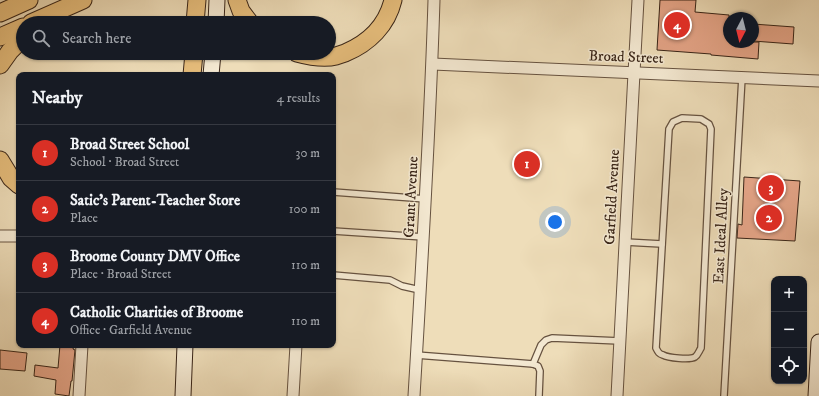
<!DOCTYPE html>
<html lang="en">
<head>
<meta charset="utf-8">
<style>
	:root { --surface:#171b24; --page:#242831; --text:#f1f3f6; --muted:#9ea1a6; --line:#363941; --accent:#d93025 }
	body { margin:0; font-family:"IM FELL DW Pica",serif; background:var(--page); color:var(--text) }
	.controls { position:absolute; right:12px; bottom:12px; display:grid; overflow:hidden; border-radius:8px; box-shadow:0 1px 3px #0004 }
	.controls button { width:36px; height:36px; display:grid; place-items:center; padding:0; border:0; border-bottom:1px solid var(--line); background:var(--surface); color:var(--text); font:20px sans-serif }
	.compass { position:absolute; left:723px; top:12px; width:36px; height:36px; border-radius:50%; background:var(--surface); box-shadow:0 1px 3px #0004; rotate:187deg }
	.you { position:absolute; left:555px; top:222px; width:14px; height:14px; margin:-10px; border:3px solid #fff; border-radius:50%; background:#1a73e8; box-shadow:0 0 0 6px #1a73e833 }
	.badge { display:grid; place-items:center; width:26px; height:26px; border-radius:50%; background:var(--accent); color:#fff; font-size:13px; font-weight:700 }
	.pin { position:absolute; translate:-50% -50%; border:2px solid #fff; box-shadow:0 1px 4px #0006 }
	.list { margin:0; padding:0; list-style:none }
	h2 { display:flex; justify-content:space-between; align-items:center; height:52px; margin:0; padding:0 16px; font-size:17px }
	h2 small { font-size:13px; font-weight:400; color:var(--muted) }
	.list li { display:grid; grid-template-columns:26px 1fr auto; gap:12px; align-items:center; box-sizing:border-box; height:56px; padding:0 16px; border-top:1px solid var(--line) }
	.list b { display:block; font-size:15px; white-space:nowrap }
	.list p { margin:0; font-size:13px; white-space:nowrap; color:var(--muted) }
	.list em { font-size:13px; font-style:normal; color:var(--muted) }
	.icon { flex:none; width:22px; height:22px; fill:none; stroke:currentColor; stroke-width:2; stroke-linecap:round; stroke-linejoin:round }
	.map { position:relative; flex:none; width:819px; height:396px; overflow:hidden }
	.search { position:absolute; background:var(--surface); box-shadow:0 1px 3px #0004; left:16px; top:16px; width:320px; height:44px; display:flex; align-items:center; gap:10px; box-sizing:border-box; padding:0 14px; border-radius:22px; color:var(--muted); font-size:15px }
	.panel { position:absolute; background:var(--surface); box-shadow:0 1px 3px #0004; left:16px; top:72px; width:320px; height:276px; border-radius:8px }
	.map>svg:first-child { display:block }
</style>
</head>
<body>
<div class="map">
<svg width="819" height="396" viewBox="0 0 819 396">
	<rect width="100%" height="100%" fill="#eeddb9"/>
	<filter id="stains"><feTurbulence type="fractalNoise" baseFrequency=".005" numOctaves="4"/><feColorMatrix values="0 0 0 0 .2 0 0 0 0 .09 0 0 0 0 .02 0 0 0 .5 -.17"/></filter>
	<radialGradient id="worn" r=".72"><stop offset=".6" stop-color="#630" stop-opacity="0"/><stop offset="1" stop-color="#630" stop-opacity=".3"/></radialGradient>
	<g fill="#e5a588" stroke="#382417">
		<path d="M660 0H696L695 12 729 15V42H759L758 59 711 55V54L657 50Z"/>
		<path d="M753 24 794 27 793 44 753 41Z"/>
		<path d="M744 177 800 181 795 241 737 238 738 224 742 225Z"/>
		<path d="M60 345H74L73 349 75 350 72 381H71L69 396 55 394 56 380 34 376 35 365 58 368Z"/>
		<path d="M0 350 27 353 25 371 0 369Z"/>
	</g>
	<g fill="none" stroke-linecap="round" stroke-linejoin="round">
		<defs>
			<g id="lane">
				<path d="M682 118 701 119 709 124 711 129 701 348C699 351 698 355 695 357 690 360 668 358 663 355 659 354 658 352 656 348L669 129 673 122Z"/>
				<path d="M333 192 426 199"/>
				<path d="M333 231 424 237"/>
				<path d="M625 242 662 244"/>
				<path d="M333 275 390 280 402 286 420 290"/>
				<path d="M416 355 533 364 538 366 540 371 539 396"/>
				<path d="M533 364 541 345 546 340 552 338 620 341"/>
				<path d="M724 396 742 77"/>
			</g>
			<g id="street">
				<path d="M433 64 819 81"/>
				<path d="M0 236H19"/>
				<path d="M79 396 82 345"/>
				<path d="M293 396 296 345"/>
				<path d="M414 396C422 264 430 132 434 0"/>
				<path d="M617 396 634 73 638 0"/>
			</g>
			<g id="secondary">
				<path d="M216 23 217 0"/>
				<path d="M211 75 213 53"/>
				<path d="M183 396 185 345"/>
				<path d="M816 396 819 342"/>
			</g>
			<g id="primary">
				<path d="M237 0 241 11 250 23"/>
				<path d="M0 13 29 0"/>
				<path d="M31 23 83 0"/>
				<path d="M195 23 197 0"/>
				<path d="M0 37 23 27"/>
				<path d="M297 53C308 56 324 59 336 56 339 55 342 54 345 53 369 43 387 25 393 0"/>
				<path d="M0 65 10 51 23 38"/>
				<path d="M192 75 194 53"/>
				<path d="M0 160 11 178 19 185"/>
			</g>
		</defs>
		<use href="#lane" stroke="#665240" stroke-width="8"/>
		<use href="#street" stroke="#665240" stroke-width="13"/>
		<use href="#secondary" stroke="#382417" stroke-width="17"/>
		<use href="#primary" stroke="#382417" stroke-width="19"/>
		<use href="#lane" stroke="#f4e9d2" stroke-width="5.5"/>
		<use href="#street" stroke="#f4e9d2" stroke-width="11"/>
		<use href="#secondary" stroke="#f4e9d2" stroke-width="15"/>
		<use href="#primary" stroke="#e7be7c" stroke-width="17"/>
	</g>
	<g text-anchor="middle" dominant-baseline="central" stroke-width="3" stroke-linejoin="round" paint-order="stroke">
		<g font-size="15" fill="#382417" stroke="#f4e9d2">
			<text transform="translate(626 57) rotate(2)">Broad Street</text>
			<text transform="translate(411 197) rotate(-87)">Grant Avenue</text>
			<text transform="translate(612 197) rotate(-87)">Garfield Avenue</text>
			<text transform="translate(721 236) rotate(-87)">East Ideal Alley</text>
		</g>
	</g>
	<rect width="100%" height="100%" filter="url(#stains)"/>
	<rect width="100%" height="100%" fill="url(#worn)"/>
</svg>
<div class="controls">
<button>+</button>
<button>−</button>
<button><svg class="icon" aria-label="locate" viewBox="0 0 24 24"><circle cx="12" cy="12" r="6"/><path d="M12 2v4M12 18v4M2 12h4M18 12h4"/></svg></button>
</div>
<svg class="compass" viewBox="-18 -18 36 36"><path d="M0-13l5 13h-10z" fill="#e53935"/><path d="M0 13l5-13h-10z" fill="#9ea1a6"/></svg>
<div class="you"></div>
<div class="pin badge" style="left:527px;top:164px">1</div>
<div class="pin badge" style="left:769px;top:218px">2</div>
<div class="pin badge" style="left:771px;top:188px">3</div>
<div class="pin badge" style="left:677px;top:25px">4</div>
<div class="search"><svg class="icon" aria-label="search" viewBox="0 0 24 24"><circle cx="10" cy="10" r="6"/><path d="M15 15l6 6"/></svg>Search here</div>
<section class="panel">
<h2>Nearby<small>4 results</small></h2>
<ul class="list">
<li><span class="badge">1</span><div><b>Broad Street School</b><p>School · Broad Street</p></div><em>30 m</em></li>
<li><span class="badge">2</span><div><b>Satic's Parent-Teacher Store</b><p>Place</p></div><em>100 m</em></li>
<li><span class="badge">3</span><div><b>Broome County DMV Office</b><p>Place · Broad Street</p></div><em>110 m</em></li>
<li><span class="badge">4</span><div><b>Catholic Charities of Broome</b><p>Office · Garfield Avenue</p></div><em>110 m</em></li>
</ul>
</section>
</div>
</body>
</html>
